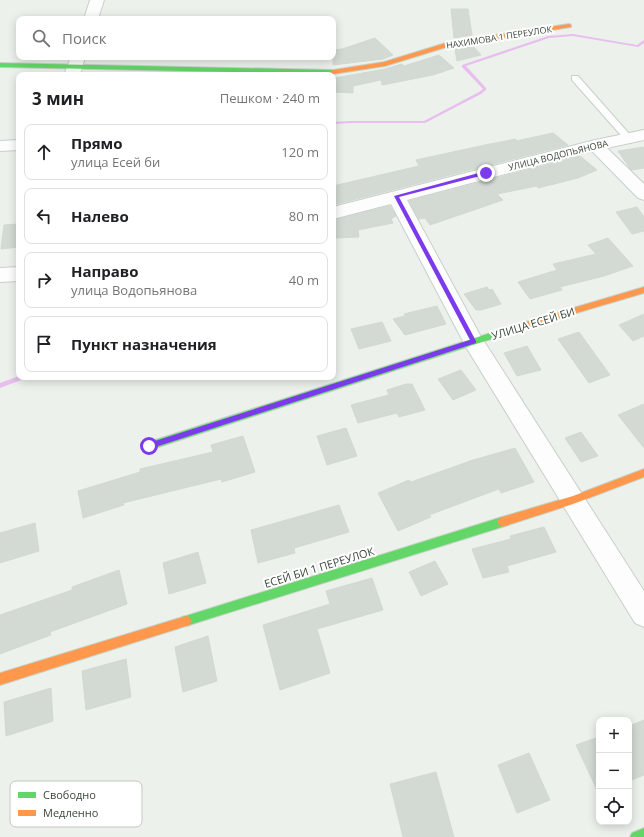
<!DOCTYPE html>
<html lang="ru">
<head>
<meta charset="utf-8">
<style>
	:root { --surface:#fff; --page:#f2f2f2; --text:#202124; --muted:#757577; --line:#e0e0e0 }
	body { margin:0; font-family:"Open Sans",sans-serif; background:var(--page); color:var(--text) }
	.controls { position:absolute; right:12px; bottom:12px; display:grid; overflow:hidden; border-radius:8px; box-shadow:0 2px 10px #0003 }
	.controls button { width:36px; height:36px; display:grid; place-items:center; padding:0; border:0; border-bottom:1px solid var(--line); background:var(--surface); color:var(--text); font:20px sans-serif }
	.stop { position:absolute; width:12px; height:12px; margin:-9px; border:3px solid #7c3aed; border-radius:50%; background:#fff }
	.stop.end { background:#7c3aed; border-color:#fff; box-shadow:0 1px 4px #0008 }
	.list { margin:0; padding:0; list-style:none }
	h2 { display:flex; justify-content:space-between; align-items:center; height:52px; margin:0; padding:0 16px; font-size:17px }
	h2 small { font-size:13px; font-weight:400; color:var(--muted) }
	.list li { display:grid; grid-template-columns:26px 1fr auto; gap:12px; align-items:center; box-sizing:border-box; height:56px; margin:0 8px 8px; padding:0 8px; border:1px solid var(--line); border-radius:8px }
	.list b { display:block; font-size:15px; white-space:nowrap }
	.list p { margin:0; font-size:13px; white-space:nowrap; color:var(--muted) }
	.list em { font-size:13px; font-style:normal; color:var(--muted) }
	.icon { flex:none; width:22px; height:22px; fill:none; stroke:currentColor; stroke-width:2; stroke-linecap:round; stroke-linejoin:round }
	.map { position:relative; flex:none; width:644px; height:837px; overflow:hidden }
	.search { position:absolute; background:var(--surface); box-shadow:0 2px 10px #0003; left:16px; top:16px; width:320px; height:44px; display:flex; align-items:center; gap:10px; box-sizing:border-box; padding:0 14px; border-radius:8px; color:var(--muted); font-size:15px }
	.panel { position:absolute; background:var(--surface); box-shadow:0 2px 10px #0003; left:16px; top:72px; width:320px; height:308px; border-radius:8px }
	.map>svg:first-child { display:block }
</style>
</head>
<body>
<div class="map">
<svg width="644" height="837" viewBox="0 0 644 837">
	<rect width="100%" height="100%" fill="#ecf1ec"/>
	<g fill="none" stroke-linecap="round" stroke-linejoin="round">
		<g fill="#e8beee" fill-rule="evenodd">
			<path d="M573 34 637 45 644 40V43L638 47 573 36 549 38 466 66 486 88V90L481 94 425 123H351L333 124V122L351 121H424L479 92 483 89 462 67V65L548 36Z"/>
			<path d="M19 376V377H25L24 379 0 388V383Z"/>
		</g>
	</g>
	<g fill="#d3d9d3" stroke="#d2d9d2">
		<path d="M451 9H468L472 35 454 38Z"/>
		<path d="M375 38 393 55 383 59 333 65V50L342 49Z"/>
		<path d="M473 46 481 55 457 61 455 49Z"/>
		<path d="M439 55 454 68 433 75 382 85 381 80 353 86V93L333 92V77L335 78 385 69 402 64 404 66Z"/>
		<path d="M553 133 568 145 333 205V186L419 166 416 160 485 145 516 139V141Z"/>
		<path d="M644 147V168L631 170 618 151Z"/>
		<path d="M580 156 597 170 578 178 538 188 537 186 497 194 503 200 430 225 425 218 419 219 409 201Z"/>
		<path d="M390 206 396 216 391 219 393 223 358 230 359 237 336 238 334 220Z"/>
		<path d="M637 207 644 217V231L632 234 616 212Z"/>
		<path d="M19 224V247L1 249 4 225Z"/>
		<path d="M608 238 633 266 604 276 560 287 562 290 530 299 518 282 557 270 553 264 596 254 588 245Z"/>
		<path d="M487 287 489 290 492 289 501 304 481 310H476L464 294Z"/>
		<path d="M437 306 446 324 405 335 393 319 405 316 404 314Z"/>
		<path d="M644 314V336L633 341 619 325Z"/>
		<path d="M382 322 391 341 359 349 351 329Z"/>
		<path d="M579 332 610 375 589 383 558 339Z"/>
		<path d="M527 346 541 370 517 376 504 353Z"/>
		<path d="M461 370 476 390 453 400 438 379Z"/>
		<path d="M406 384H412L425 410 399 417 397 413 358 423 351 405 389 395 387 390Z"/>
		<path d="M644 404V448L618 415Z"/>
		<path d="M346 428 357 456 327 465 317 436Z"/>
		<path d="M581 432 598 456 581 462 565 438Z"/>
		<path d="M243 436 255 472 222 482 221 479 123 503 124 505 83 518 78 491 140 472V469L213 452 211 445Z"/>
		<path d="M515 448 534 482 501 493 499 489 429 515 431 517 398 531 378 493 409 480 411 482 473 460Z"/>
		<path d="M339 505 349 532 294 548 295 553 258 563 251 530Z"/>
		<path d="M35 523 39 551 0 563V533Z"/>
		<path d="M544 527 556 552 507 566 509 572 483 578 472 549 511 539 510 536Z"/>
		<path d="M198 552 206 583 169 594 163 563Z"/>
		<path d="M435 561 448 584 421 596 409 572Z"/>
		<path d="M119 570 127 604 50 632 51 635 0 654V615L72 590V587Z"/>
		<path d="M372 578 383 610 317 629 330 673 280 690 263 625 330 604 326 591Z"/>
		<path d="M208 636 217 681 183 692 175 647Z"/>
		<path d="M126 659 131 697 86 710 82 671Z"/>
		<path d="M51 688 53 721 6 736 4 702Z"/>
		<path d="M644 720V775L629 781V726Z"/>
		<path d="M599 737V792H598L576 745Z"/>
		<path d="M529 753 550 800 517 813 498 765Z"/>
		<path d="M436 772 454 837H403L390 784Z"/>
	</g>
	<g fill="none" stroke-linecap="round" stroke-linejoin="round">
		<defs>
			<path id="lane" d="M572 76H578L632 137 633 139 632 141H626L572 80Z"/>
			<g id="street">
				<path d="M90 0H104L98 19H84Z"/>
				<path d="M71 57H85L80 75H64Z"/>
				<path d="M644 130V140L607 148 644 184V200L638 198 592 151 407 200 480 335 644 591V627L635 623 466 347 391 204 333 219V207L595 140Z"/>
				<path d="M19 140V150L0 151V141Z"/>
				<path d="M19 267V281L0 282V268Z"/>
			</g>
			<g id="fast">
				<path d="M0 63 333 70 336 72 333 74 0 67Z"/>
				<path d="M519 324 523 327 522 329 149 450 146 449 144 446 146 443 149 442Z"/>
				<path d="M502 517 505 519 507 522 505 525 502 527 186 626 182 625 181 621 182 617 186 616Z"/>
				<path d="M644 828V837H630L632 833Z"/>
			</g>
			<g id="slow">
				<path d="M569 24 571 25V27L450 46 385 66 333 74 330 72 333 70 384 62 449 42Z"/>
				<path d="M644 287V293L519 330 515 327 519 324Z"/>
				<path d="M644 469V477L573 504 502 527 499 525 497 522 499 519 502 517 573 496Z"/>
				<path d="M186 616 190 617 191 621 190 625 186 626 0 685V673Z"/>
			</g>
		</defs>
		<use href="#lane" stroke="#c9cfca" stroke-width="2"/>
		<use href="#street" stroke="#c9cfca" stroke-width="2"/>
		<use href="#fast" stroke="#c6d3c8" stroke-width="2"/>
		<use href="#slow" stroke="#c6d3c8" stroke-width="2"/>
		<use href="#lane" fill="#fcfdfc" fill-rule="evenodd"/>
		<use href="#street" fill="#fcfdfc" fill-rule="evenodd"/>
		<use href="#fast" fill="#63d668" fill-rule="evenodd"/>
		<use href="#slow" fill="#ff974d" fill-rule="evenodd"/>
	</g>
	<path fill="#7c3aed" d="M486 171 489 173 488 174 399 197 476 341V343L149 449 147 448V444L149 443 470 340 394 196Z"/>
	<g text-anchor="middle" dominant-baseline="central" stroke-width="4" stroke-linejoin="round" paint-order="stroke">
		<g font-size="9" fill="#384839" stroke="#fff">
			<text transform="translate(499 37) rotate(-9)">НАХИМОВА 1 ПЕРЕУЛОК</text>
			<text transform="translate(558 155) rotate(-14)">УЛИЦА ВОДОПЬЯНОВА</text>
		</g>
		<g font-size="11" fill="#384839" stroke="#fff">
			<text transform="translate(533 323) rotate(-17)">УЛИЦА ЕСЕЙ БИ</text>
			<text transform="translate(319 567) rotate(-17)">ЕСЕЙ БИ 1 ПЕРЕУЛОК</text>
		</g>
	</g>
	<rect x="10" y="781" width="132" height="46" rx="6" fill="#fff" stroke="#c3c8c4" stroke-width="1"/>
	<rect x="18" y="792" width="18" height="6" fill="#63d668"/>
	<rect x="18" y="810" width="18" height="6" fill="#ff974d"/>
	<g font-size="11" fill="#384839">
		<text x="43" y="799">Свободно</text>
		<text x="43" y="817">Медленно</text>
	</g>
</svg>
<div class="controls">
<button>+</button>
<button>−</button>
<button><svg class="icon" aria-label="locate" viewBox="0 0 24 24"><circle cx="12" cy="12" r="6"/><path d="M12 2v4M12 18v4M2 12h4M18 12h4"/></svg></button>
</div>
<div class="stop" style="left:149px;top:446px"></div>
<div class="stop end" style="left:486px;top:173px"></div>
<div class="search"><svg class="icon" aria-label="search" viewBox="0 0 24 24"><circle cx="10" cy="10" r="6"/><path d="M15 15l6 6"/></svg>Поиск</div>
<section class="panel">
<h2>3 мин<small>Пешком · 240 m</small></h2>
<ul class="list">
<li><svg class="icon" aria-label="ahead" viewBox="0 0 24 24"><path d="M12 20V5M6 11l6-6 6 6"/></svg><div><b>Прямо</b><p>улица Есей би</p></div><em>120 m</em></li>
<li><svg class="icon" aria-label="left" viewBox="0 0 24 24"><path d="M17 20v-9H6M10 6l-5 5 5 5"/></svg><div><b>Налево</b></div><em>80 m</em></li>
<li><svg class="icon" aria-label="right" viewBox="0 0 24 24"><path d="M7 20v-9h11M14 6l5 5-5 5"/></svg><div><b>Направо</b><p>улица Водопьянова</p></div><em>40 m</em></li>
<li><svg class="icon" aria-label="arrive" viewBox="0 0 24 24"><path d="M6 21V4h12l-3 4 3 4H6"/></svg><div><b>Пункт назначения</b></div></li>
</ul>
</section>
</div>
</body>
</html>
